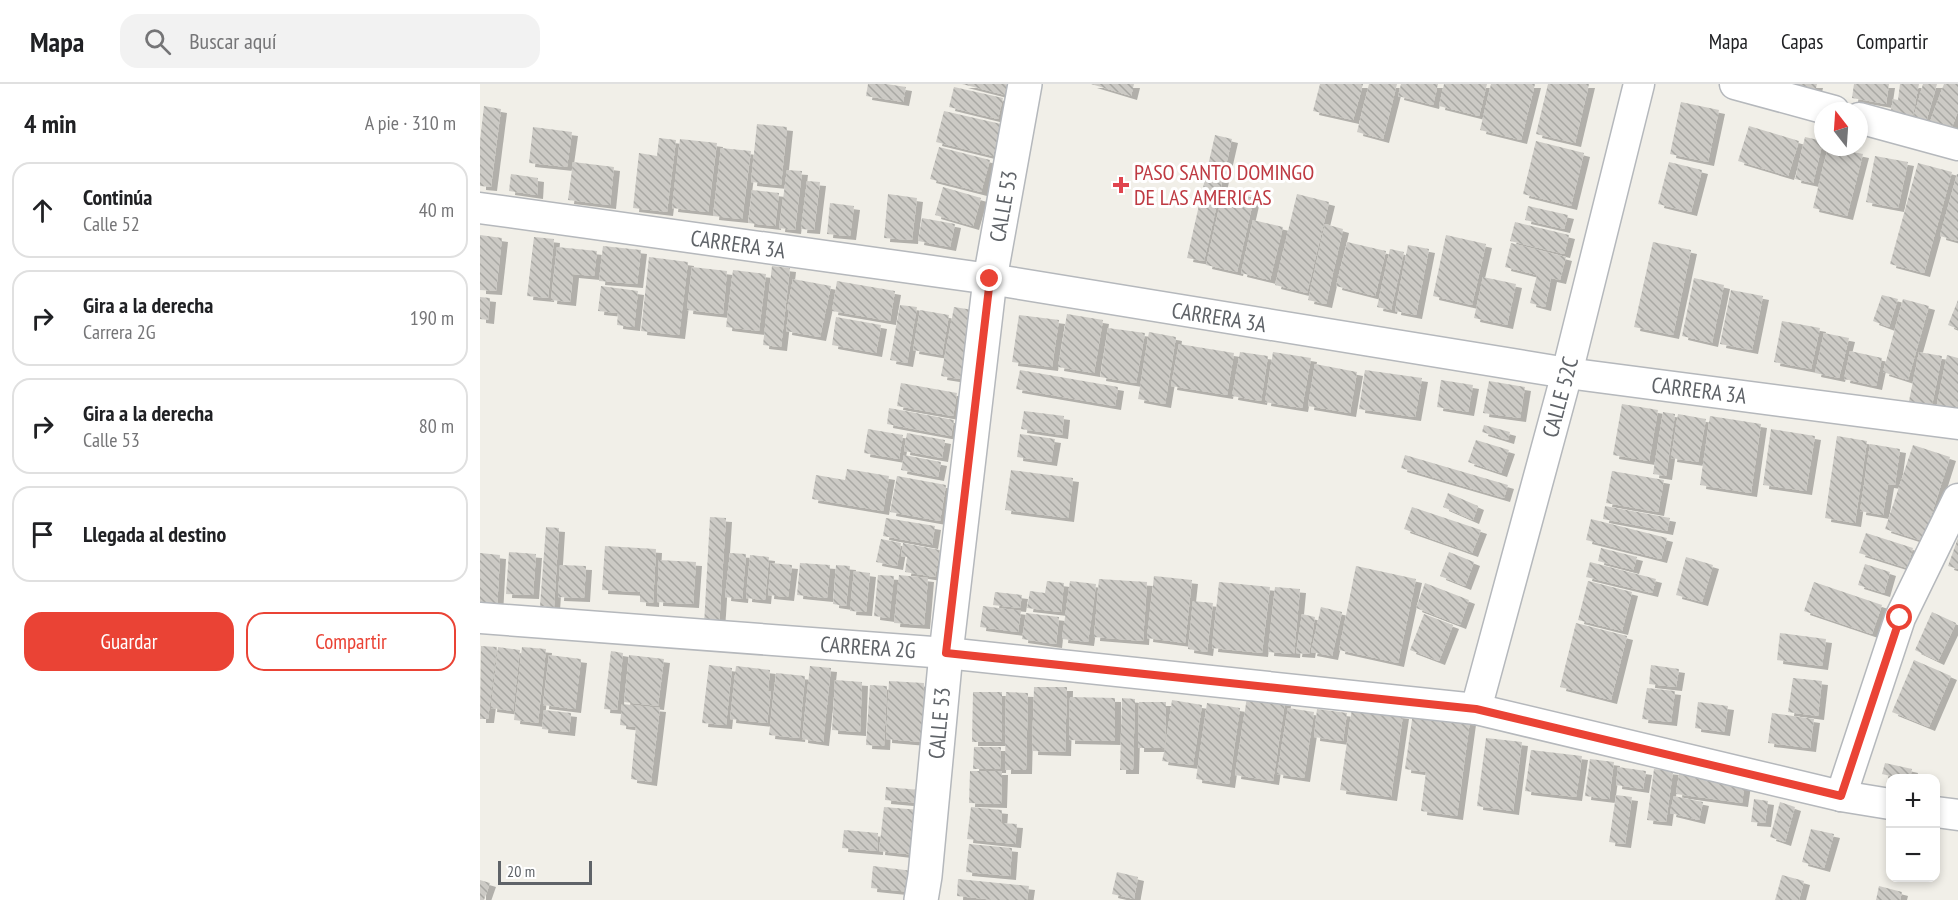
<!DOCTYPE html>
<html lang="es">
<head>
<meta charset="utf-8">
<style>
	:root { --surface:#fff; --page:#f2f2f2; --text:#202124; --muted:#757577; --line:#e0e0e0; --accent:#ea4335 }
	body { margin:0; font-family:"PT Sans Narrow",sans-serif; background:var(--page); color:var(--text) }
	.controls { position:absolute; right:18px; bottom:18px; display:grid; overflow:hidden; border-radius:12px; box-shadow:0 3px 9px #0003 }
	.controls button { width:54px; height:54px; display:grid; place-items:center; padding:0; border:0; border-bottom:2px solid var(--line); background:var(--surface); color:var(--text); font:30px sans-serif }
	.compass { position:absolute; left:1334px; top:18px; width:54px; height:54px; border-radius:50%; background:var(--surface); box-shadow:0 3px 9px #0003; rotate:343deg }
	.scale { position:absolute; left:18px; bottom:15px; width:94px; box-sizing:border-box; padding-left:6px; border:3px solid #5f6368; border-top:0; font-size:16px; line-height:21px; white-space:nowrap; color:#5f6368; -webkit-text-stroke:4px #fff; paint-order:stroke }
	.stop { position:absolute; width:18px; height:18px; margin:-14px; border:4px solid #ea4335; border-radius:50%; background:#fff }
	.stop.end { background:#ea4335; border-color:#fff; box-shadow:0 2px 6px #0008 }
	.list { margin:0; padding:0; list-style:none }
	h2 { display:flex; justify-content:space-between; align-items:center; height:78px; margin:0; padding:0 24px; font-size:26px }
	h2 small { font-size:20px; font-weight:400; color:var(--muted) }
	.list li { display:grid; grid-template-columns:39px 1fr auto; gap:18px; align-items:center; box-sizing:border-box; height:96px; margin:0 12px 12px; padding:0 12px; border:2px solid var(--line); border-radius:18px }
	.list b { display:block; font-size:22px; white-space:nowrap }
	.list p { margin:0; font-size:20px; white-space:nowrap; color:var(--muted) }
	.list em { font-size:20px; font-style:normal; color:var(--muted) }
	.actions { display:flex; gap:12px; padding:18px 24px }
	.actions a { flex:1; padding:14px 0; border:2px solid var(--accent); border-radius:18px; text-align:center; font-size:21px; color:var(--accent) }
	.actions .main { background:var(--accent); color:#fff }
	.icon { flex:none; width:33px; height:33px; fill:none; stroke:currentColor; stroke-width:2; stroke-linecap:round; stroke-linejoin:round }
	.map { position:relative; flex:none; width:1478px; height:816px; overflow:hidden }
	header { display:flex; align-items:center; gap:36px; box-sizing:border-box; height:84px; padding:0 30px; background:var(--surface); border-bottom:2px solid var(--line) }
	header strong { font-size:28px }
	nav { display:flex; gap:33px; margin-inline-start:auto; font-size:21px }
	.search { width:420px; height:54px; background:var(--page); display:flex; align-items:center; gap:15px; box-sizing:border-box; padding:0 21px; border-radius:18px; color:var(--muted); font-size:22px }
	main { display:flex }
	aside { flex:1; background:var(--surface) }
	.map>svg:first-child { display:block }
</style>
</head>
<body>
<header>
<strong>Mapa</strong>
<div class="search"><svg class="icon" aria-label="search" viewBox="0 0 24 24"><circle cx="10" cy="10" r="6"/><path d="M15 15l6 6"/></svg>Buscar aquí</div>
<nav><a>Mapa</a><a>Capas</a><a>Compartir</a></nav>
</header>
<main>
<aside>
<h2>4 min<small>A pie · 310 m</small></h2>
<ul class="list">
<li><svg class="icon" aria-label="ahead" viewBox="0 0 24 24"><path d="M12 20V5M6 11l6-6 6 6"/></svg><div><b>Continúa</b><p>Calle 52</p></div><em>40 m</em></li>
<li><svg class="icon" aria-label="right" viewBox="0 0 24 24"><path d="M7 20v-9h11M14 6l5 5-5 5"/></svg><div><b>Gira a la derecha</b><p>Carrera 2G</p></div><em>190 m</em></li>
<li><svg class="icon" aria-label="right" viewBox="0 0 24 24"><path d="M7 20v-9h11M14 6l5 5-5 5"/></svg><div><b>Gira a la derecha</b><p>Calle 53</p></div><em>80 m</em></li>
<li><svg class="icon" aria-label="arrive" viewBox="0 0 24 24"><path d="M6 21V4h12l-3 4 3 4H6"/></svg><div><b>Llegada al destino</b></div></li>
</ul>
<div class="actions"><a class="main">Guardar</a><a>Compartir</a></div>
</aside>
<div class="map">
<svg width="1478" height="816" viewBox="0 0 1478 816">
	<defs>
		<pattern id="building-back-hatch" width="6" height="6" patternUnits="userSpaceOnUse" patternTransform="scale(1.5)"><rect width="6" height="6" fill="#cccac5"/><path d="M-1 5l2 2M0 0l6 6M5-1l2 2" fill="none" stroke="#a9a8a4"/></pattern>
		<filter id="shadow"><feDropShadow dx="6" dy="4" stdDeviation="0" flood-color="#0004"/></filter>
	</defs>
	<rect width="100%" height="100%" fill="#f1efe8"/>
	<g fill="url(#building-back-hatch)" filter="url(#shadow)">
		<path d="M388 0H406L426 3 423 18 386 12Z"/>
		<path d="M482 0H525L531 2 529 12Z"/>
		<path d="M611 0H654L651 12Z"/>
		<path d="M840 0H883L873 36 833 27Z"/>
		<path d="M889 0H917L903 55 877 48Z"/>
		<path d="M921 0H958L953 21 918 12Z"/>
		<path d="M964 0H1007L999 32 959 22Z"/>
		<path d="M1011 0H1055L1041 56 1000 46Z"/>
		<path d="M1068 0H1109L1095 59 1056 50Z"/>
		<path d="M1308 0H1337L1333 17Z"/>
		<path d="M1374 0H1409L1406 20 1372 14Z"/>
		<path d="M1420 0H1439L1432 36 1410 32 1413 15 1418 16Z"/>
		<path d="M1443 0H1457L1446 38 1433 35Z"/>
		<path d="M1464 0H1478V27L1469 51 1448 43Z"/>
		<path d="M474 3 523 14 518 35 469 23Z"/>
		<path d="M1201 18 1239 26 1228 78 1190 70Z"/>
		<path d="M4 22 21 25 11 103 0 102V57Z"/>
		<path d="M464 27 521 40 513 72 456 58Z"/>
		<path d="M277 40 307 43 301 101 271 98Z"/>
		<path d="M1269 42 1319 57 1308 92 1258 77Z"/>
		<path d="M53 43 92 48 87 83 49 79Z"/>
		<path d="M735 51 752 55 724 177 707 174Z"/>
		<path d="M1325 53 1343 57 1333 99 1315 95Z"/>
		<path d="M179 54 196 56 187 128 153 124 159 69 177 72Z"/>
		<path d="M200 55 237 59 228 128 192 124Z"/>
		<path d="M1056 57 1104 69 1091 122 1043 110Z"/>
		<path d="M459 63 510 76 501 108 450 95Z"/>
		<path d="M1348 63 1383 70 1367 132 1333 124Z"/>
		<path d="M241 64 271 67 262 135 233 132Z"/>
		<path d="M1395 72 1428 78 1418 124 1386 118Z"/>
		<path d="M93 78 134 83 130 121 88 116Z"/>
		<path d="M1189 78 1222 86 1211 128 1178 120Z"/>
		<path d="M1438 79 1472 88 1444 189 1410 180Z"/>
		<path d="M307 86 322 87 315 146 299 144Z"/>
		<path d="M31 90 58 94 57 111 29 107Z"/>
		<path d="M1477 90H1478V157L1460 152Z"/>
		<path d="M327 97 340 98 334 146 321 145Z"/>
		<path d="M463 103 501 114 493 142 455 131Z"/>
		<path d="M272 106 299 109 295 142 268 139Z"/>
		<path d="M743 107 774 114 757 188 726 181Z"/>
		<path d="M408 110 437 114 432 156 404 154Z"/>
		<path d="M817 110 849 118 827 209 795 201Z"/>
		<path d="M350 119 374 122 370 152 347 150Z"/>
		<path d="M1048 122 1088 131 1084 145 1045 136Z"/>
		<path d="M442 134 475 140 470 163 438 157Z"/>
		<path d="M773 136 803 143 790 196 761 189Z"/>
		<path d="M1035 138 1089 151 1084 170 1030 157Z"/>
		<path d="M845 140 863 145 846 220 828 216Z"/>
		<path d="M0 151 22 154 16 207 0 206Z"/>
		<path d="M966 151 1006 160 992 221 953 212Z"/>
		<path d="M54 153 74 155 68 214 47 212Z"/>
		<path d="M867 158 906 167 895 212 856 202Z"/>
		<path d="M1173 158 1211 166 1193 251 1154 243Z"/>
		<path d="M1031 159 1086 173 1080 196 1071 194 1065 223 1050 219 1057 191 1025 183Z"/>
		<path d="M928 161 949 165 936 231 915 227Z"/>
		<path d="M123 162 161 166 157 200 119 197Z"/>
		<path d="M77 163 117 167 114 192 93 190 90 218 71 216Z"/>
		<path d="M910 165 924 168 911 226 897 223Z"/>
		<path d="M169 173 208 178 199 251 161 247Z"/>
		<path d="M292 182 310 184 301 263 283 261Z"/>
		<path d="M212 183 247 187 243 230 207 226Z"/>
		<path d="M253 186 286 190 279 247 246 243Z"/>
		<path d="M1003 193 1036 200 1027 241 994 234Z"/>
		<path d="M1214 194 1244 201 1232 259 1202 252Z"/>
		<path d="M313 195 351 202 340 253 306 247 309 226 307 225Z"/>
		<path d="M357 197 415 207 410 237 352 227Z"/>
		<path d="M121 202 158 207 154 243 137 241 138 229 118 227Z"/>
		<path d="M1251 206 1283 212 1272 266 1240 260Z"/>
		<path d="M1402 211 1418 215 1409 243 1393 237Z"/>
		<path d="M0 213 10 214 8 236 0 235Z"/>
		<path d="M1423 215 1449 222 1428 296 1403 288Z"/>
		<path d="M1478 216V245L1468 241Z"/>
		<path d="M420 221 437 223 427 279 410 276Z"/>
		<path d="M474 223 493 226 480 295 461 292Z"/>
		<path d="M440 226 469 231 462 271 433 266Z"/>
		<path d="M587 230 623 236 614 289 578 283Z"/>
		<path d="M539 231 579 236 572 283 532 278Z"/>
		<path d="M356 233 401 241 396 269 352 261Z"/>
		<path d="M1302 237 1340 244 1331 285 1294 278Z"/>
		<path d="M628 244 665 249 656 299 620 293Z"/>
		<path d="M669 248 696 253 685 320 658 315Z"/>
		<path d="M1344 249 1369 254 1359 294 1335 289Z"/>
		<path d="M699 260 754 269 747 311 691 302Z"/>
		<path d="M1370 267 1402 274 1396 302 1364 295Z"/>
		<path d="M760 268 788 272 781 317 752 312Z"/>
		<path d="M793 268 831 274 822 324 785 318Z"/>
		<path d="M1439 268 1462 272 1451 326 1428 322Z"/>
		<path d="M1467 271 1478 274V329L1456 325Z"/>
		<path d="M835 280 877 288 870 329 828 322Z"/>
		<path d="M540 286 638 303 635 322 536 305Z"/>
		<path d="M885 286 942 294 935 333 879 325Z"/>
		<path d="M961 296 993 301 988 328 957 323Z"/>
		<path d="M1009 297 1045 303 1040 334 1003 329Z"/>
		<path d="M421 299 477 309 473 332 417 322Z"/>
		<path d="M1142 320 1178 326 1169 377 1133 371Z"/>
		<path d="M409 324 474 336 471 352 407 340Z"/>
		<path d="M544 327 584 332 582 351 541 345Z"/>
		<path d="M1183 328 1195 330 1186 392 1173 390Z"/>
		<path d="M1198 330 1226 335 1218 378 1191 374Z"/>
		<path d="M1230 332 1281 340 1271 409 1220 401Z"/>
		<path d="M1004 341 1030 348 1028 356 1002 348Z"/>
		<path d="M388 345 423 351 419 375 384 369Z"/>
		<path d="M1291 345 1335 352 1326 407 1283 401Z"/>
		<path d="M427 349 465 356 462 374 424 367Z"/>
		<path d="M540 350 575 355 571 378 537 373Z"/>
		<path d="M1357 352 1387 357 1375 439 1345 434Z"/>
		<path d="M996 356 1029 366 1021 389 988 378Z"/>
		<path d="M1390 360 1420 365 1415 401 1408 400 1403 431 1380 427Z"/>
		<path d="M1433 361 1470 373 1443 457 1405 445Z"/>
		<path d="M424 371 461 378 458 393 421 386Z"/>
		<path d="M925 371 1028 401 1024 414 921 384Z"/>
		<path d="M367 385 409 392 403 427 332 415 336 391 365 396Z"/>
		<path d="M531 386 593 394 588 434 525 426Z"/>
		<path d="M1132 387 1184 396 1178 428 1126 419Z"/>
		<path d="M417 392 466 401 460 437 410 428Z"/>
		<path d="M968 409 998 422 993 436 963 423Z"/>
		<path d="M1125 422 1190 434 1187 447 1123 435Z"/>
		<path d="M932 423 1001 446 992 469 924 445Z"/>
		<path d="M230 433 246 434 239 542 224 541Z"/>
		<path d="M406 434 455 442 452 461 403 452Z"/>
		<path d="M1111 435 1187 454 1181 475 1106 456Z"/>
		<path d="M66 443 79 444 74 523 60 522Z"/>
		<path d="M1386 449 1433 464 1427 484 1379 469Z"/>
		<path d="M1478 454V485L1468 482Z"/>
		<path d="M401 455 421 459 417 482 396 478Z"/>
		<path d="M423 459 460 466 455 493 425 488 427 473 421 472Z"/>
		<path d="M125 462 176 465 173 519 160 518V508L122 506Z"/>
		<path d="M1121 464 1157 473 1153 486 1118 477Z"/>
		<path d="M29 468 56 470 53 511 26 510Z"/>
		<path d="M969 468 994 478 985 502 960 492Z"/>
		<path d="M0 469 20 471 17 527 0 526Z"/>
		<path d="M250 469 266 470 262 515 245 513Z"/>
		<path d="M270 471 289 473 285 516 266 514Z"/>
		<path d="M1206 473 1233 481 1222 518 1196 511Z"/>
		<path d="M179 476 216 478 213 520 177 518Z"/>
		<path d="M1110 478 1176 495 1172 509 1106 493Z"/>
		<path d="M291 479 312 481 308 513 288 511Z"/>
		<path d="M320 479 350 481 347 514 317 511Z"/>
		<path d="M1385 480 1410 488 1404 509 1378 501Z"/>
		<path d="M80 481 106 482 104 514 78 513Z"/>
		<path d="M356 481 370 482 366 522 353 520Z"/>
		<path d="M876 482 936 495 918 579 859 566Z"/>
		<path d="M374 487 390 489 386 528 370 527Z"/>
		<path d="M398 491 414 492 409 534 394 532Z"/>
		<path d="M419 491 448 494 444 541 414 539Z"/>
		<path d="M674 492 712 496 705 559 667 554Z"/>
		<path d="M619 495 667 498 663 557 614 553Z"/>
		<path d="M567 497 584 499 581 528 547 524 550 507 565 509Z"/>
		<path d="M590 497 616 500 608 558 582 555Z"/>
		<path d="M1108 497 1152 508 1142 547 1098 536Z"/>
		<path d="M739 498 790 503 782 569 732 564Z"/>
		<path d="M1334 498 1402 521 1392 550 1324 527Z"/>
		<path d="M945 499 989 516 980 541 936 524Z"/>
		<path d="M795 503 820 505 814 570 788 568Z"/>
		<path d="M515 508 542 511 540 524 513 521Z"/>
		<path d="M713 517 733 519 727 568 708 565Z"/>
		<path d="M503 522 541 527 538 548 500 543Z"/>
		<path d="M841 523 862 528 852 572 831 568Z"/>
		<path d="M1452 528 1476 539 1458 577 1435 566Z"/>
		<path d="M546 529 579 533 576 560 542 555Z"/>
		<path d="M822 530 835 533 829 570 816 569Z"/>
		<path d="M944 530 973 541 959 577 930 566Z"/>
		<path d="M1096 539 1147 552 1131 616 1080 603Z"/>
		<path d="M1300 549 1346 555 1342 582 1297 576Z"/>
		<path d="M1 562 17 563 8 635H0Z"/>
		<path d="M18 563 40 566 33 627 11 624Z"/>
		<path d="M42 563 66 565 58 639 34 636Z"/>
		<path d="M131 567 143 569 137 626 124 625Z"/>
		<path d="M69 571 101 575 95 625 63 621Z"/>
		<path d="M149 571 184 575 178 622 144 618Z"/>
		<path d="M1434 576 1471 592 1449 643 1412 628Z"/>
		<path d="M229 581 252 584 246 641 222 639Z"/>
		<path d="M1171 581 1199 585 1196 603 1169 600Z"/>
		<path d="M256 582 290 586 288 607H291L287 639 250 635Z"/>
		<path d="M330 582 351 584 343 658 322 655Z"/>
		<path d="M296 589 325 592 319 654 289 651Z"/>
		<path d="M1313 594 1342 597 1338 632 1308 628Z"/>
		<path d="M355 596 382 598 380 648 352 646Z"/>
		<path d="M409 597 444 599 441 658 406 655Z"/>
		<path d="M390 601 407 602 404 662 386 661Z"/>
		<path d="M554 603H587L585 668 552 667Z"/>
		<path d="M1167 604 1195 607 1191 638 1162 635Z"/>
		<path d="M493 608H522V658H492Z"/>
		<path d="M526 608 548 609 546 686H525Z"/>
		<path d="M590 613 635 614V657L589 656Z"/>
		<path d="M767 613 805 618 793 697 755 691Z"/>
		<path d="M642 614 655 615 653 686H640Z"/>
		<path d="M692 616 722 621 713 681 682 677 685 664H658L659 618H686L685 664Z"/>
		<path d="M1218 618 1248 622 1244 648 1215 644Z"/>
		<path d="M727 619 760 624 749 700 716 695Z"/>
		<path d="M142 620 180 624 171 698 151 695 156 643 140 641Z"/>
		<path d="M808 624 834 628 824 694 797 690Z"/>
		<path d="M872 624 923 631 911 713 860 706Z"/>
		<path d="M837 625 867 629 863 657 834 653Z"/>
		<path d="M64 626 91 629 89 648 62 645Z"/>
		<path d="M933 629 990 637 977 732 941 727 946 688 925 685Z"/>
		<path d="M1292 629 1334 635 1330 664 1288 659Z"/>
		<path d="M1006 654 1042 658 1033 727 997 722Z"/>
		<path d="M494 663H521L520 685H493Z"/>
		<path d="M1051 666 1102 672 1096 713 1045 707Z"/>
		<path d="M1110 675 1134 678 1129 715 1105 712Z"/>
		<path d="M1405 679 1432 685 1430 694H1419L1402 690Z"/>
		<path d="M1138 683 1166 687 1163 705 1136 701Z"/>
		<path d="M1174 685 1193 687 1186 738 1167 736Z"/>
		<path d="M490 687H522L521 720 489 719Z"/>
		<path d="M1199 690 1265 698 1262 719 1196 710Z"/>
		<path d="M406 703 440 706 439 719 405 716Z"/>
		<path d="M1136 711 1152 713 1145 760 1129 758Z"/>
		<path d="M1194 712 1223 718 1219 736 1190 729Z"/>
		<path d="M1274 715 1288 717 1285 739 1271 738Z"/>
		<path d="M1300 718 1315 723 1305 758 1290 753Z"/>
		<path d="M404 723 440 726 435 771 399 767Z"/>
		<path d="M491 723 522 726 521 739 537 740 535 760 487 755Z"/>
		<path d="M1331 745 1354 750 1344 784 1322 778Z"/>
		<path d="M364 746 398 749 397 767 362 764Z"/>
		<path d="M489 760 532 764 530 792 486 788Z"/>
		<path d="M393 782 433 787 431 808 391 804Z"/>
		<path d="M637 788 658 793 654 815 632 810Z"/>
		<path d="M1302 791 1324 797 1319 816H1295Z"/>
		<path d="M478 795 549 802 547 816H515L477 812Z"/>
		<path d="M0 796 10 799 4 816H0Z"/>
		<path d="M1399 802 1422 808 1420 816H1396Z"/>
	</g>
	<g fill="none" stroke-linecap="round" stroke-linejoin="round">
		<defs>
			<g id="minor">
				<path d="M1255 0 1354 27"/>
				<path d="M1379 34 1478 61"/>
				<path d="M0 124 510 195 1087 289 1478 340"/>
				<path d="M0 534 466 569 996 625 1361 712 1410 720"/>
				<path d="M996 625 1087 289 1159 0"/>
				<path d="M1361 712 1420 534 1478 415"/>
				<path d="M1456 728 1478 731"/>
			</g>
			<path id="tertiary" d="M441 816 445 792 466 569 510 195 545 0"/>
		</defs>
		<use href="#minor" stroke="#b5b8bc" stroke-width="33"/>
		<use href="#tertiary" stroke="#b5b8bc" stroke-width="36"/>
		<use href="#minor" stroke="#fff" stroke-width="30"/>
		<use href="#tertiary" stroke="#fff" stroke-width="33"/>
	</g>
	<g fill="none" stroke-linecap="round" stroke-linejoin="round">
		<path stroke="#ea4335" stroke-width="8" d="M510 195 466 569 996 625 1361 712 1420 534"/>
	</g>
	<path fill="#e0444e" stroke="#fff" stroke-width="2" d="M638 92h6v6h6v6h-6v6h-6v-6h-6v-6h6z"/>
	<g text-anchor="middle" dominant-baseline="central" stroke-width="6" stroke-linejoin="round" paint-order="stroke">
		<g font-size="22" fill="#be3a42" stroke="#fff" text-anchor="start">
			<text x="654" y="88">PASO SANTO DOMINGO<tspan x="654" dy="25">DE LAS AMERICAS</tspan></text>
		</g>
		<g font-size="22" fill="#5f6368" stroke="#fff">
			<text transform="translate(523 122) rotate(-80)">CALLE 53</text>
			<text transform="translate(258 160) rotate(8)">CARRERA 3A</text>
			<text transform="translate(739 233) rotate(9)">CARRERA 3A</text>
			<text transform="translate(1219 306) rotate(7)">CARRERA 3A</text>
			<text transform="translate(1080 313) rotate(-75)">CALLE 52C</text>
			<text transform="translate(388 563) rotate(4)">CARRERA 2G</text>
			<text transform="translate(459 639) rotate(-85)">CALLE 53</text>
		</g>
	</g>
</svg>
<div class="controls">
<button>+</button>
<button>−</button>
</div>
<svg class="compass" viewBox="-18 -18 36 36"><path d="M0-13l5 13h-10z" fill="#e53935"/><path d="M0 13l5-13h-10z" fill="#757577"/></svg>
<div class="scale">20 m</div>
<div class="stop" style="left:1420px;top:534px"></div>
<div class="stop end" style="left:510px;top:195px"></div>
</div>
</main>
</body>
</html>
